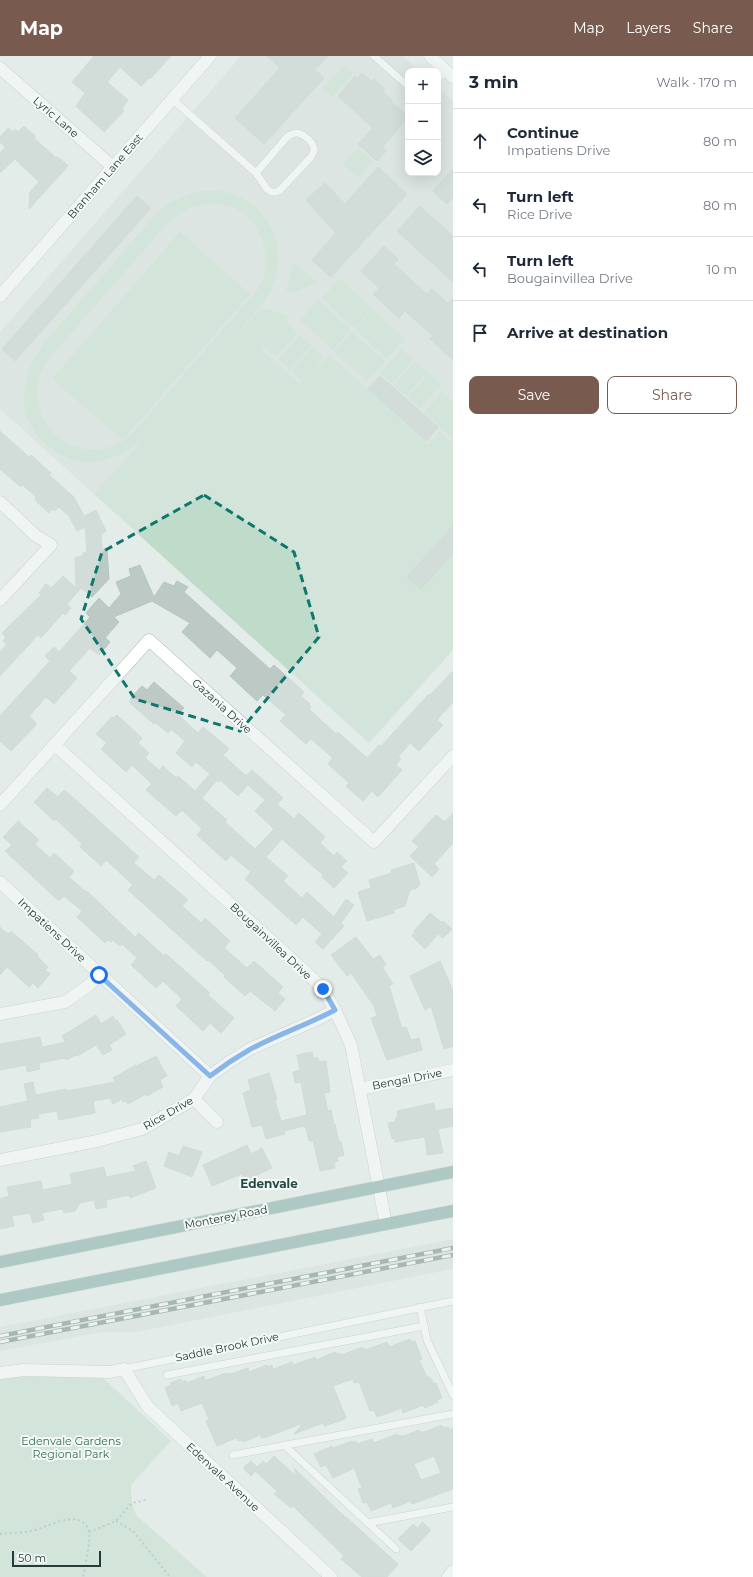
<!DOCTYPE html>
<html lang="en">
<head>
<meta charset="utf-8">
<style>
	:root { --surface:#fff; --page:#f2f2f3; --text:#1f2937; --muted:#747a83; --line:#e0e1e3; --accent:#785a4e }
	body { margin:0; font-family:Montserrat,sans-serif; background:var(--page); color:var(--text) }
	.controls { position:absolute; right:12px; top:12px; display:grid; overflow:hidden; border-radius:8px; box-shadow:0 4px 16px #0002 }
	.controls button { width:36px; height:36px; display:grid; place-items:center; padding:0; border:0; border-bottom:1px solid var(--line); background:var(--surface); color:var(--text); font:20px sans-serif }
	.scale { position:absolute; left:12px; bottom:10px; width:89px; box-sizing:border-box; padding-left:4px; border:2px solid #253c38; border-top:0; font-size:11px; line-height:14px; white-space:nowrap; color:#253c38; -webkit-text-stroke:3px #f4f9f7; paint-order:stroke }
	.stop { position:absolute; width:12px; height:12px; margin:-9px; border:3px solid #1a73e8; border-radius:50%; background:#fff }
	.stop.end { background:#1a73e8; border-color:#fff; box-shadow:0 1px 4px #0008 }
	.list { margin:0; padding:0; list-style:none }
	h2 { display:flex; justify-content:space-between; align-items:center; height:52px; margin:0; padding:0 16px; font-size:17px }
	h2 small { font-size:13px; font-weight:400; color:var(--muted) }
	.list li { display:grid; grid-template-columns:26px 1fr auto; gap:12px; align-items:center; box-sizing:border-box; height:64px; padding:0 16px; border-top:1px solid var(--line) }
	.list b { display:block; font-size:15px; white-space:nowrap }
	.list p { margin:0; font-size:13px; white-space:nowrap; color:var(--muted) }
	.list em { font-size:13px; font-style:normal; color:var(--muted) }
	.actions { display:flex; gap:8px; padding:12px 16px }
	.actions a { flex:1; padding:9px 0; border:1px solid var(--accent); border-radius:8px; text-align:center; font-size:14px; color:var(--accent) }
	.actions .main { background:var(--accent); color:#fff }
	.icon { flex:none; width:22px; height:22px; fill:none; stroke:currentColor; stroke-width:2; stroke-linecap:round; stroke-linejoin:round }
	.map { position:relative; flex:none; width:453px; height:1521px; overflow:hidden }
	header { display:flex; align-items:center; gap:24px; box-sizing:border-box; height:56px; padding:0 20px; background:var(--accent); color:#fff }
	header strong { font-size:19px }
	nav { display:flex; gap:22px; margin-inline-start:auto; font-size:14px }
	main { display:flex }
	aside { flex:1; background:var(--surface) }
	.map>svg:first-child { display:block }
</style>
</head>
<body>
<header>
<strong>Map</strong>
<nav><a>Map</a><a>Layers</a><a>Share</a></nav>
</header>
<main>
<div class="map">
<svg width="453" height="1521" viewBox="0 0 453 1521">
	<rect width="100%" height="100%" fill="#e4ece9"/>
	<g fill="#d2dcd8">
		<path d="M241 0H403L419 15H408V117H438V32L453 45V594L369 687 0 353V276Z"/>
		<path d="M453 1183V1213L137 1276H103L0 1295V1271Z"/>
	</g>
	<g fill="#bfdbc9" fill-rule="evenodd">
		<path d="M344 9 353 17 332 41 322 33Z"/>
		<path d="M358 92 373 105 358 122 343 108Z"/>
		<path d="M199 135C208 135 217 134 226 136 269 148 288 188 273 229 267 247 250 260 239 276 264 253 254 247 290 261L286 266 298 277 276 301 264 290 261 293 298 327 303 326 291 315 313 291 325 301 308 321 330 299 428 389 440 375 453 387V594L369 687 94 438 143 384C126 397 106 408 84 406 58 403 34 383 26 358 22 346 25 330 28 318 31 306 38 296 45 286L157 157C169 145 183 140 199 135ZM214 147C220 149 227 149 232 151 258 161 270 193 264 219 263 223 260 228 258 233L130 380C74 422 10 358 50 301L166 169C184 152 190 150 214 147Z"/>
		<path d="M180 176 250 238 123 384 52 323Z"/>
		<path d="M294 206 317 226 291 238 286 234Z"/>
		<path d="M340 222 372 252 354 272 322 242Z"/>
		<path d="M318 244 351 274 333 294 300 264Z"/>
		<path d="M373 253 405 283 387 303 355 273Z"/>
		<path d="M352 276 385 305 367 325 334 296Z"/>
		<path d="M300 279 312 289 290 314 278 303Z"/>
		<path d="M402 293 413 304 392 328 380 317Z"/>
		<path d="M415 305 427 316 406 340 394 329Z"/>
		<path d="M429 317 441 328 420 352 408 341Z"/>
		<path d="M442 336 453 346V383L424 356Z"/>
		<path d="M5 1320H101L171 1385 131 1429 132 1447 136 1459 207 1521H0V1321Z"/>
	</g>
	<g fill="#bcc9c5" stroke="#b7c5c1" fill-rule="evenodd">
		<path d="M94 0H171L150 23 149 22 141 30 120 11 107 26 128 44 122 53 124 55 104 76 76 50 85 37 72 26Z"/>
		<path d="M267 0H328L315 14 324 22 264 88 235 62 280 12Z"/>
		<path d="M362 17 372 26 374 23 385 33 382 35 392 44 390 45 408 61 382 92 386 95 377 105 358 88 373 72 338 40 355 20 358 22Z"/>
		<path d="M24 70 35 80 34 82 56 102 58 101 68 110 29 153 30 136 39 126 15 103 0 117V97L5 91 0 86V81L8 72 13 76 15 73 18 76Z"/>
		<path d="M378 111 407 138 331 221 312 204 336 177 306 144 325 127 345 148Z"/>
		<path d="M453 113V141L447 148 433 135Z"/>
		<path d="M137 140 151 152 15 305 2 293Z"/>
		<path d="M420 150 453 180V226L397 175Z"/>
		<path d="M384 190 398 203 394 208 423 235 427 238 432 233 448 248 453 242V304L430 283 433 280 405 255 399 262 373 238 379 232 361 215Z"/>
		<path d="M380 320 438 371 426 385 368 333Z"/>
		<path d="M0 375 29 401 31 399 51 417 49 419 74 441 84 460 96 454 106 475 101 478 102 493H107L109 523 92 541 81 532 67 548 71 552 65 559 63 557 41 582 38 579 0 620V596L7 588 3 585 6 581 2 577 41 539 39 537 46 528 51 532 63 520 76 532 75 502 76 501 83 500V497L87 496 85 471 77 475 69 460 59 451 55 455 52 453 49 457 37 446 35 443 36 441 23 429 21 431 0 413Z"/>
		<path d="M453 470V497L421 533 407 521Z"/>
		<path d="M140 509 154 541 164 526 174 530 177 525 188 531 184 536 270 613 274 609 304 636 301 640 310 648 309 650 311 651 309 653 336 678 338 676 367 702 379 689 381 690 429 638 430 639 453 615V646L437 664 443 669 419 695 410 687 398 701 401 703 396 709 402 714 378 741 372 735 363 745 346 730 349 727 328 708 333 702 311 683 306 688 280 665 286 659 263 639 257 645 245 634 230 620 237 612 217 594 210 602 182 576 190 567 152 545 114 561 119 566 105 582 110 586 99 599 90 592 69 615 77 622 54 648 46 641 29 660 37 668 11 695 0 685V660L50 605 45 600 54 591 59 596 90 561 86 557 99 542 109 552 121 538 116 526 131 520 129 513Z"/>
		<path d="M154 626 184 652 178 658 183 663 198 677 203 671 220 685 229 693 223 699 244 718 247 719 252 714 283 742 277 748 294 763 299 757 325 781 320 787 334 800 337 796 347 805 341 811 348 817 334 832 322 821 323 819 282 783 266 801 288 820 283 825 302 842 307 836 334 861 346 843 354 849 341 867 344 870 323 893 315 886 322 878 303 861 296 869 245 823 251 816 231 799 226 805 197 779 202 773 182 754 176 760 146 734 152 728 132 709 126 716 101 693 107 687 96 678 112 661 113 662 117 659 142 682 138 687 149 697 145 702 159 714 163 710 176 722 178 720 195 735 210 718 196 706 192 711 176 697 185 685 171 673 168 677 155 666 154 668 130 647V643L142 630 147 634ZM217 724 218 726 220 724 238 740 248 729 265 744 255 755 274 773 255 793 225 766 227 764 202 742Z"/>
		<path d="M47 732 58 741 64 734 77 745 139 801 134 807 154 824 159 819 188 844 182 850 201 867 205 862 230 885 224 892 247 912 254 905 283 931 278 937 285 943 275 955 250 935 245 940 224 921 226 920 208 904 207 905 128 834 133 829 106 804 101 810 80 791 82 788 56 763 54 765 34 746Z"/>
		<path d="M453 757V787L434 808 439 813 432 821 410 800 419 791 412 785 436 759 445 766Z"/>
		<path d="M18 765 39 784 35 788 50 802 54 797 74 815 69 821 86 836 87 835 135 881 139 877 164 900 166 898 210 937 208 939 234 962 221 977 210 967 203 975 176 950 182 943 163 925 156 932 131 909 137 902 122 888 120 890 113 884 111 886 108 884 105 887 77 861 82 855 64 840 59 845 5 795 12 789 3 781Z"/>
		<path d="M414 807 420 829 417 832 410 834 405 850 393 854 394 857 367 865 358 836 371 832 369 824 392 817 391 814Z"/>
		<path d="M430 857 441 866 443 865 452 873 443 882 438 878 425 893 412 880 415 876 414 875Z"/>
		<path d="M0 871 8 878 11 875 38 899 37 900 48 911 45 914 50 918 38 932 33 927 29 931 7 911 0 919Z"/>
		<path d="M356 881 373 903 380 899 386 909 382 911 393 928 389 930 402 972 406 971 411 984 419 982 422 994 387 1004 371 962 377 960 374 950 351 917 347 920 331 899Z"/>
		<path d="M440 905 453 935V990L444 993 431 950 425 954 410 920Z"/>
		<path d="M96 959 101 968 113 960 116 965 117 964 126 978 109 989 112 994 103 999 96 989 77 1000 76 999 66 1004 65 1002 39 1007 40 1013 27 1016 26 1009 0 1014V988L40 981 42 991 66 986 62 980Z"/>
		<path d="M312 996 313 1002H318L319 1006 326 1005 330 1036 324 1037 328 1055 331 1054 334 1069 335 1068 339 1086 341 1085 344 1099 337 1101 338 1105 334 1106 335 1112 320 1115 313 1085H309L305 1070 284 1075 285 1078 266 1083 262 1069 252 1071 243 1037 251 1034 248 1024 269 1017 277 1043 275 1044 281 1065 307 1059 301 1026 295 1027 293 1016 300 1014 297 999Z"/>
		<path d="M156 1000 167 1020 160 1024 163 1031 147 1040 146 1038 128 1048 126 1045 123 1046 122 1043 113 1048 110 1042 93 1045 95 1057 59 1064 57 1055 38 1058 39 1062 30 1063 31 1071 0 1076V1051L28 1045 24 1028 33 1026 36 1039 66 1033 67 1035 115 1026 113 1022 136 1009V1010Z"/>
		<path d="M434 1047 435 1055 453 1052V1070L438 1073 443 1097 427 1099 425 1081 395 1086V1082L392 1083 388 1067 396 1066 395 1062 398 1061 397 1055Z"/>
		<path d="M247 1089 251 1098 262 1092 272 1112 255 1120 257 1126 248 1131 242 1118 212 1130 203 1109Z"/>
		<path d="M183 1090 202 1096 192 1121 164 1110 169 1096 179 1100Z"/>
		<path d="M146 1105 156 1132 130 1142 129 1139 106 1144 107 1151 96 1153 94 1144 80 1147 75 1155 64 1157 63 1153 42 1157 44 1164 33 1167 30 1157 12 1160 14 1170 0 1173V1143L9 1140 7 1131 41 1125 43 1134 72 1128 70 1118 104 1111 106 1121 136 1115 133 1110Z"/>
		<path d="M410 1283 411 1286 415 1285 422 1303 419 1304 427 1321H430L434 1328 436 1327 442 1342 437 1344 438 1346 425 1352 423 1349 403 1357 402 1352 377 1361 374 1354 370 1355 359 1326 354 1327 353 1323 333 1330 346 1362 340 1365 324 1370 323 1367 294 1378 303 1367 267 1381 261 1382 260 1379 243 1386 242 1384 238 1385 236 1382 217 1390 206 1365 209 1364 202 1347 181 1355 178 1347 172 1350 165 1332 171 1329 170 1327 181 1323 182 1326 186 1324 187 1327 204 1320 205 1324H207L226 1317V1319L230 1317 231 1318 248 1312 249 1316 267 1309 268 1311 272 1309 273 1313 292 1306 293 1309 315 1301 316 1304 335 1296 336 1298 340 1297 341 1299 360 1292H364L365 1294 387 1286 389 1291Z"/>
		<path d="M442 1369 444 1372 448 1371 449 1374 453 1372V1433L412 1448 411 1445 393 1452 391 1447 371 1455 367 1446 363 1447 358 1433 362 1432 354 1412 333 1422 326 1409 321 1411 314 1398 332 1390 333 1392 352 1385 353 1386 356 1385 357 1388 372 1383 374 1387 397 1378 398 1380 401 1379V1381L419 1374 420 1376H424ZM434 1400 441 1417 421 1424 414 1408Z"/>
		<path d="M274 1400 297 1421 294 1412 346 1462V1461L398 1508 387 1521H362L341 1503 344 1500 293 1450 291 1452 274 1438 277 1435 255 1415 251 1420 243 1412 251 1405 257 1411 263 1405 266 1408Z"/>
		<path d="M422 1466 431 1474 411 1495 398 1483 413 1468 418 1472Z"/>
	</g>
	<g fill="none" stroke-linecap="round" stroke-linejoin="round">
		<defs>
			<g id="service">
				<path d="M374 0 408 30"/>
				<path d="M438 23 446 15"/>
				<path d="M172 43 256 117 267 133 271 136H276L280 134 311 101C312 99 313 97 314 95 315 87 303 77 296 77 293 77 290 79 287 81L256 117"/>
				<path d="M420 1251 427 1284 453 1339"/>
				<path d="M124 1313 453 1245"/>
				<path d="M167 1319 424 1270"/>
				<path d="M284 1389 396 1493"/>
				<path d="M233 1399 453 1358"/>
				<path d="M368 1467 453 1451"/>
			</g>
			<g id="minor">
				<path d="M430 0 453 21"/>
				<path d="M0 12 113 111"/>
				<path d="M0 446 35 479 51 489 0 544"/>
				<path d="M55 689 307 917 323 933 335 954 351 989 386 1168"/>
				<path d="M0 749 149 584 374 786 453 700"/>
				<path d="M0 826 210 1020"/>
				<path d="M0 958 65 946 88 930 99 919"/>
				<path d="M360 1033 453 1014"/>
				<path d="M194 1043 217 1066"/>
				<path d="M0 1104 97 1085 142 1073 194 1043 210 1020 229 1006 250 993 320 962 335 954"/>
				<path d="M0 1317 24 1314 110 1316 124 1313 148 1351 331 1521"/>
				<path d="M448 1521 453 1515"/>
			</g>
			<path id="tertiary" d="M0 240 210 0"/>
			<g id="primary">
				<path d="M0 1206 453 1116"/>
				<path d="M0 1244 453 1155"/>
			</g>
		</defs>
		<use href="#service" stroke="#a7b4b0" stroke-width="8"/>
		<use href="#minor" stroke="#a7b4b0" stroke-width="13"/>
		<use href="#tertiary" stroke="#a7b4b0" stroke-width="13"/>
		<use href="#primary" stroke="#c2c8c7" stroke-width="13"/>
		<g stroke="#87aca5" stroke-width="2" stroke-dasharray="2 3" stroke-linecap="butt">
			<path d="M116 1465 133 1475 170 1521"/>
			<path d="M89 1476 116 1465 132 1447 146 1444"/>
			<path d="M0 1478C10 1477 21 1477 31 1475 47 1472 80 1450 89 1475 91 1482 85 1512 83 1521"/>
		</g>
		<use href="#service" stroke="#fff" stroke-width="7"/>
		<use href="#minor" stroke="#fff" stroke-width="12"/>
		<use href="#tertiary" stroke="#fff" stroke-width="12"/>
		<use href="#primary" stroke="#6d9d96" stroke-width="12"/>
		<defs>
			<g id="rail">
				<path d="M0 1280 453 1192"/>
				<path d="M0 1286 453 1199"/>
			</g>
		</defs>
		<use href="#rail" stroke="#607773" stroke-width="4.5"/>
		<use href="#rail" stroke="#f4f9f7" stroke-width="3" stroke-dasharray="9" stroke-linecap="butt"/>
	</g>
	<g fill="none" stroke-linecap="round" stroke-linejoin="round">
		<path stroke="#1a73e8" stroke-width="5" d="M99 919 210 1020C223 1010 235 1002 249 994 276 979 307 969 335 954L323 933"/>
	</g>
	<path d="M0 0H453V1521H0ZM204 439 294 496 319 581 240 675 135 643 81 563 102 496Z" fill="#e4ece9" fill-opacity=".55" fill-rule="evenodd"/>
	<path fill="none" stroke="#0f766e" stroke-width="3" stroke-dasharray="8 5" stroke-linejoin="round" d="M204 439 294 496 319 581 240 675 135 643 81 563 102 496Z"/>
	<g text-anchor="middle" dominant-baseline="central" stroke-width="4" stroke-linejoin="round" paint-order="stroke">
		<g font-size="11" fill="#253c38" stroke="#f4f9f7">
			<text transform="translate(56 61) rotate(41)">Lyric Lane</text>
			<text transform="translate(105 120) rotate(-49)">Branham Lane East</text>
			<text transform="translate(222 650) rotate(42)">Gazania Drive</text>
			<text transform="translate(52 874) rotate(43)">Impatiens Drive</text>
			<text transform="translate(271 885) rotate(43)">Bougainvillea Drive</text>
			<text transform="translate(407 1023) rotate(-11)">Bengal Drive</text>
			<text transform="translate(168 1057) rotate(-30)">Rice Drive</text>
			<text transform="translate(226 1161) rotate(-11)">Monterey Road</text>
			<text transform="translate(227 1291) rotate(-12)">Saddle Brook Drive</text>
			<text transform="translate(223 1421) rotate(43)">Edenvale Avenue</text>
		</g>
		<g font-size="11" fill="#336f50" stroke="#f4f9f7">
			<text x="71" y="1385">Edenvale Gardens<tspan x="71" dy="13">Regional Park</tspan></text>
		</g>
		<g font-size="12" font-weight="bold" fill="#234c46" stroke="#f4f9f7">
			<text x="269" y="1127">Edenvale</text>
		</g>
	</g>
</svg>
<div class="controls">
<button>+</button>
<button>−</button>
<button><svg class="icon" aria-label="layers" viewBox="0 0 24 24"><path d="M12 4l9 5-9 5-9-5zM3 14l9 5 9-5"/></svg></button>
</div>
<div class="scale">50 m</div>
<div class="stop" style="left:99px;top:919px"></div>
<div class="stop end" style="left:323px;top:933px"></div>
</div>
<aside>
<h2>3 min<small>Walk · 170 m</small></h2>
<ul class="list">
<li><svg class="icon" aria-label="ahead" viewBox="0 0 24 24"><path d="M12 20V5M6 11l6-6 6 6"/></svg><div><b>Continue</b><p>Impatiens Drive</p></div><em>80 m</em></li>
<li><svg class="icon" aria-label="left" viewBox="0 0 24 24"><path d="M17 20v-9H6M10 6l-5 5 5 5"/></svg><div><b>Turn left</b><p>Rice Drive</p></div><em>80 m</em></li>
<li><svg class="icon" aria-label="left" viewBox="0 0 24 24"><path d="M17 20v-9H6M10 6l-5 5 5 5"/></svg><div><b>Turn left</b><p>Bougainvillea Drive</p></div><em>10 m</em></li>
<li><svg class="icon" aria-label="arrive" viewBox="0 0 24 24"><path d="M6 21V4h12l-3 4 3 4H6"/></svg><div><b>Arrive at destination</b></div></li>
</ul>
<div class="actions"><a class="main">Save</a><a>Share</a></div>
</aside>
</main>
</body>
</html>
